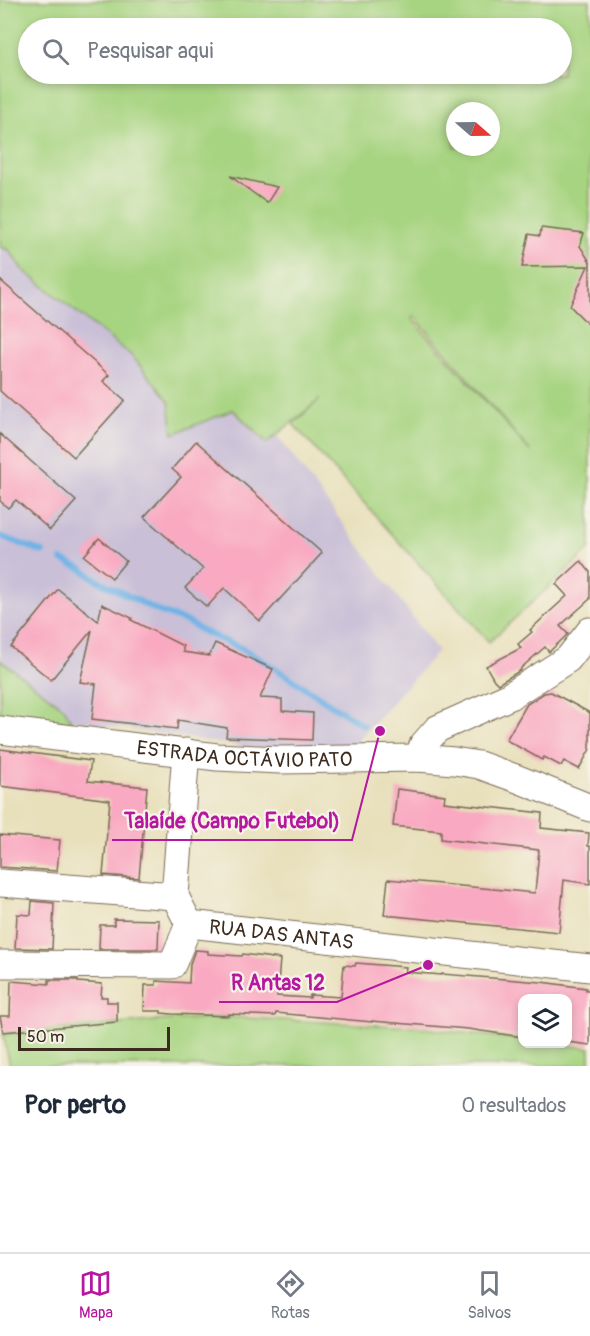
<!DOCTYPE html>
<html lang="pt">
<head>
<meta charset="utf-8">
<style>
	:root { --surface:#fff; --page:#f2f2f3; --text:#1f2937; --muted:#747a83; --line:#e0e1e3; --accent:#b5179e }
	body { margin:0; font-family:Pangolin,sans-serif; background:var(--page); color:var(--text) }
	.controls { position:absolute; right:18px; bottom:18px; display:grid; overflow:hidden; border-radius:12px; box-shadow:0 3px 9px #0003 }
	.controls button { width:54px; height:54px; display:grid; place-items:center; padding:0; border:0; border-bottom:2px solid var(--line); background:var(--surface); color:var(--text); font:30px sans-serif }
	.compass { position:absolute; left:446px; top:102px; width:54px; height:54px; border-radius:50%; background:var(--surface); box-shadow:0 3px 9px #0003; rotate:110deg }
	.scale { position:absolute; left:18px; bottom:15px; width:152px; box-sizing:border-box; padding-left:6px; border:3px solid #3b2a1e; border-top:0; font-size:16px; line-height:21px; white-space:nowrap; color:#3b2a1e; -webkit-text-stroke:4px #f7f3e8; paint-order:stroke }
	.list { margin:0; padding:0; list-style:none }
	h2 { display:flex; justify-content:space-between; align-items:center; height:78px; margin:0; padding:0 24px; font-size:26px }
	h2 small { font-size:20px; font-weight:400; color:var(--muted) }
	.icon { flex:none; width:33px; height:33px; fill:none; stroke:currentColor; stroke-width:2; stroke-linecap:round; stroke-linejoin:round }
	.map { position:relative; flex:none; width:590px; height:1066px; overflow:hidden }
	.search { position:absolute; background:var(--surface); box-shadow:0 3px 9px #0003; left:18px; right:18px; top:18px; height:66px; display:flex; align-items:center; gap:15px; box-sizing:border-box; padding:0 21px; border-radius:33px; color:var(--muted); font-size:22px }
	.sheet { height:186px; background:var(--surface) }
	nav { display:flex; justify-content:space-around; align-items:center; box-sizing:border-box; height:84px; border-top:2px solid var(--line); background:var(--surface); font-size:16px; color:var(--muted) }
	nav a { display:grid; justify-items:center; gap:3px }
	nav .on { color:var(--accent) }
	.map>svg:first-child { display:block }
</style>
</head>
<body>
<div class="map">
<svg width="590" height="1066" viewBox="0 0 590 1066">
	<rect width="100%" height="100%" fill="#f7f3e8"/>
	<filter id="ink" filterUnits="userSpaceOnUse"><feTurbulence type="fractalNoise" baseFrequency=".0167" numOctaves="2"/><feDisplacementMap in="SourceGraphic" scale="12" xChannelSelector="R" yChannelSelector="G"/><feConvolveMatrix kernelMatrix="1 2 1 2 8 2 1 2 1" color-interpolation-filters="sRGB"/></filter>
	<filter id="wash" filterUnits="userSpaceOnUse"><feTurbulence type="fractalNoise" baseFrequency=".008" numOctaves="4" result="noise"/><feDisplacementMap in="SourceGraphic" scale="24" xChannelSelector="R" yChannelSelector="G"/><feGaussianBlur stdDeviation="1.35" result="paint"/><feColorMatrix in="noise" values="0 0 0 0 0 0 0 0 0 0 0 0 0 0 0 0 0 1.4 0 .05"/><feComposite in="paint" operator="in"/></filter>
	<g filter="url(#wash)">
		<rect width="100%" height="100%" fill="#e8e0bb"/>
		<path fill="#c9bfd7" d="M0 225 244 391 438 651 346 754 252 748 0 709Z"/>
		<g fill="#a7d481" stroke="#717f50" stroke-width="1.5" fill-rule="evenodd">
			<path d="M0 0H590V549L489 642 293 424 320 399 267 443 233 410 173 434 169 401 132 356 22 269 9 250 0 247ZM28 28H562V74H28ZM455 111H491V147H455ZM414 316 531 452 412 319Z"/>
			<path d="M0 660 64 708 72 723 0 714Z"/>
			<path d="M226 1017 415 1027 522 1040V1044H550L590 1048V1066H10L3 1034 153 1021Z"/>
		</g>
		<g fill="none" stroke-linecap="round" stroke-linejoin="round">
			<g stroke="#70b2e5" stroke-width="6">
				<path d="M0 536 43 552"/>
				<path d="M62 560 80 568 97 580 158 611 188 622 202 631 243 649 281 672 364 726"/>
			</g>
		</g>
		<g id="blocks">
			<g fill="#f9a9c1">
				<path d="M230 176 277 187 267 203Z"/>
				<path d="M541 228 584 233 580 246 590 262V326L570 306 588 266 522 267 529 234 540 236Z"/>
				<path d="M0 280 109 375 103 381 125 400 74 457 0 391Z"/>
				<path d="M0 434 76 501 50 530 16 500 8 508 0 501Z"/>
				<path d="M196 441 322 553 260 621 224 588 207 607 185 588 203 569 144 517 181 477 172 469Z"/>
				<path d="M99 538 126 561 112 578 84 556Z"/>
				<path d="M581 561 590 572V599L560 626 568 634 549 652 545 647 521 668V670L498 684 494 680 486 666 521 648 518 644 532 632 530 630 567 596 556 584Z"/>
				<path d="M58 589 98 621 102 604 132 618 131 620 183 646V652L209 656 215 643 273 669 260 698 282 699V711L313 713 312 740 226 737 227 728 178 720 177 729 92 719 96 684 80 682 92 630 51 680 11 647Z"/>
				<path d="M551 692 590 713V749L579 769 564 761 561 766 544 757 542 760 506 740 527 704 544 693Z"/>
				<path d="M0 749 91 761 88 781 147 787 139 878 103 875 110 800 0 786Z"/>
				<path d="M397 789 445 795 444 802 542 813 541 828 589 833 588 846H590V884L564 880 559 932 384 915 388 879 535 893 539 850 441 839V831L393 826Z"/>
				<path d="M0 835 60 840 57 871 0 867Z"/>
				<path d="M32 901 54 903 52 949 15 948 17 914 31 915Z"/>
				<path d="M114 919 159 920 158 949H99L100 925H114Z"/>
				<path d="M195 950 208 951V954L242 956 243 954 280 959 277 996 310 998V995L341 997 344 965 355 966 356 963 406 967 405 972 442 975V974L541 982 586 988V990H590V1045L567 1042V999H522V1037L468 1029 372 1021V1022L276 1013 275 1016 229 1014V1016L172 1014 161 1013V1011H144L145 985H156V981L189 983 190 964Z"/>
				<path d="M49 980H78V982L102 984 101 997H107V1002H117V1022L3 1032 0 1016H10L11 981 49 984Z"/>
			</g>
		</g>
	</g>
	<g filter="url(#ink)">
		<use href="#blocks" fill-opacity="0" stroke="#786a55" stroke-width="1.5"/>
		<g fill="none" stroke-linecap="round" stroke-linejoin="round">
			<defs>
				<g id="minor">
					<path id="s1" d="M0 730 217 757 280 760 418 758 454 761 479 765 518 779 590 808"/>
					<path d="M186 752 175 896 189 924"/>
					<path d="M418 758 423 745 437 729 508 697 568 659 590 631"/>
					<path d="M0 883 175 896"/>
					<path id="s2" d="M189 924 590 968"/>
					<path d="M0 964 172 965 189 924"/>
				</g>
			</defs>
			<use href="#minor" stroke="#786a55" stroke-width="29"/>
			<use href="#minor" stroke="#fff" stroke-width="27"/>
		</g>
	</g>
	<g text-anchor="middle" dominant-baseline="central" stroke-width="4.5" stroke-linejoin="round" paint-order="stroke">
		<g font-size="20" fill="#3b2a1e" stroke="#f7f3e8">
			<text stroke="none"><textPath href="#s1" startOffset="246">ESTRADA OCTÁVIO PATO</textPath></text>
			<text stroke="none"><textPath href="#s2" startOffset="93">RUA DAS ANTAS</textPath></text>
		</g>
	</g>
	<path fill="none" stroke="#b5179e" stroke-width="2" d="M380 731L352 840H112M428 965L337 1002H219"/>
	<g fill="#b5179e" stroke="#f7f3e8" stroke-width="2">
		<circle cx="380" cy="731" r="6"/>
		<circle cx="428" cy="965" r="6"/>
	</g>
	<g font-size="21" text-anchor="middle" font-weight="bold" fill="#b5179e" stroke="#f7f3e8" stroke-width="4.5" stroke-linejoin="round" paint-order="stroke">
		<text x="232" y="828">Talaíde (Campo Futebol)</text>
		<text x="278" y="990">R Antas 12</text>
	</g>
</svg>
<div class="controls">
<button><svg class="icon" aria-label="layers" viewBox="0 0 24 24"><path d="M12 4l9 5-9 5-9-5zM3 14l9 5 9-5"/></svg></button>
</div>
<svg class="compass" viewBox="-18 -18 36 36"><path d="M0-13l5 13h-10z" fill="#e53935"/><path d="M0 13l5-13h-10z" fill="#747a83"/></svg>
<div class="scale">50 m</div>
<div class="search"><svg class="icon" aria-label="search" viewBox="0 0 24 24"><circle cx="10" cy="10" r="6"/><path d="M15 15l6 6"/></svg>Pesquisar aqui</div>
</div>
<section class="sheet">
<h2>Por perto<small>0 resultados</small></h2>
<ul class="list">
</ul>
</section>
<nav>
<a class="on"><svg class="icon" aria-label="map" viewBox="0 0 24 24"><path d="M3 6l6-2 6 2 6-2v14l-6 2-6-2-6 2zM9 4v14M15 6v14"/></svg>Mapa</a>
<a><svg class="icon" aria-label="directions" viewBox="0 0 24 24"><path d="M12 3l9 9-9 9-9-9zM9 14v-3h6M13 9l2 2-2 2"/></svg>Rotas</a>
<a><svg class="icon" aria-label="saved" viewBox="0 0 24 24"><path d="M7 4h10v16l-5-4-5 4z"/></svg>Salvos</a>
</nav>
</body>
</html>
